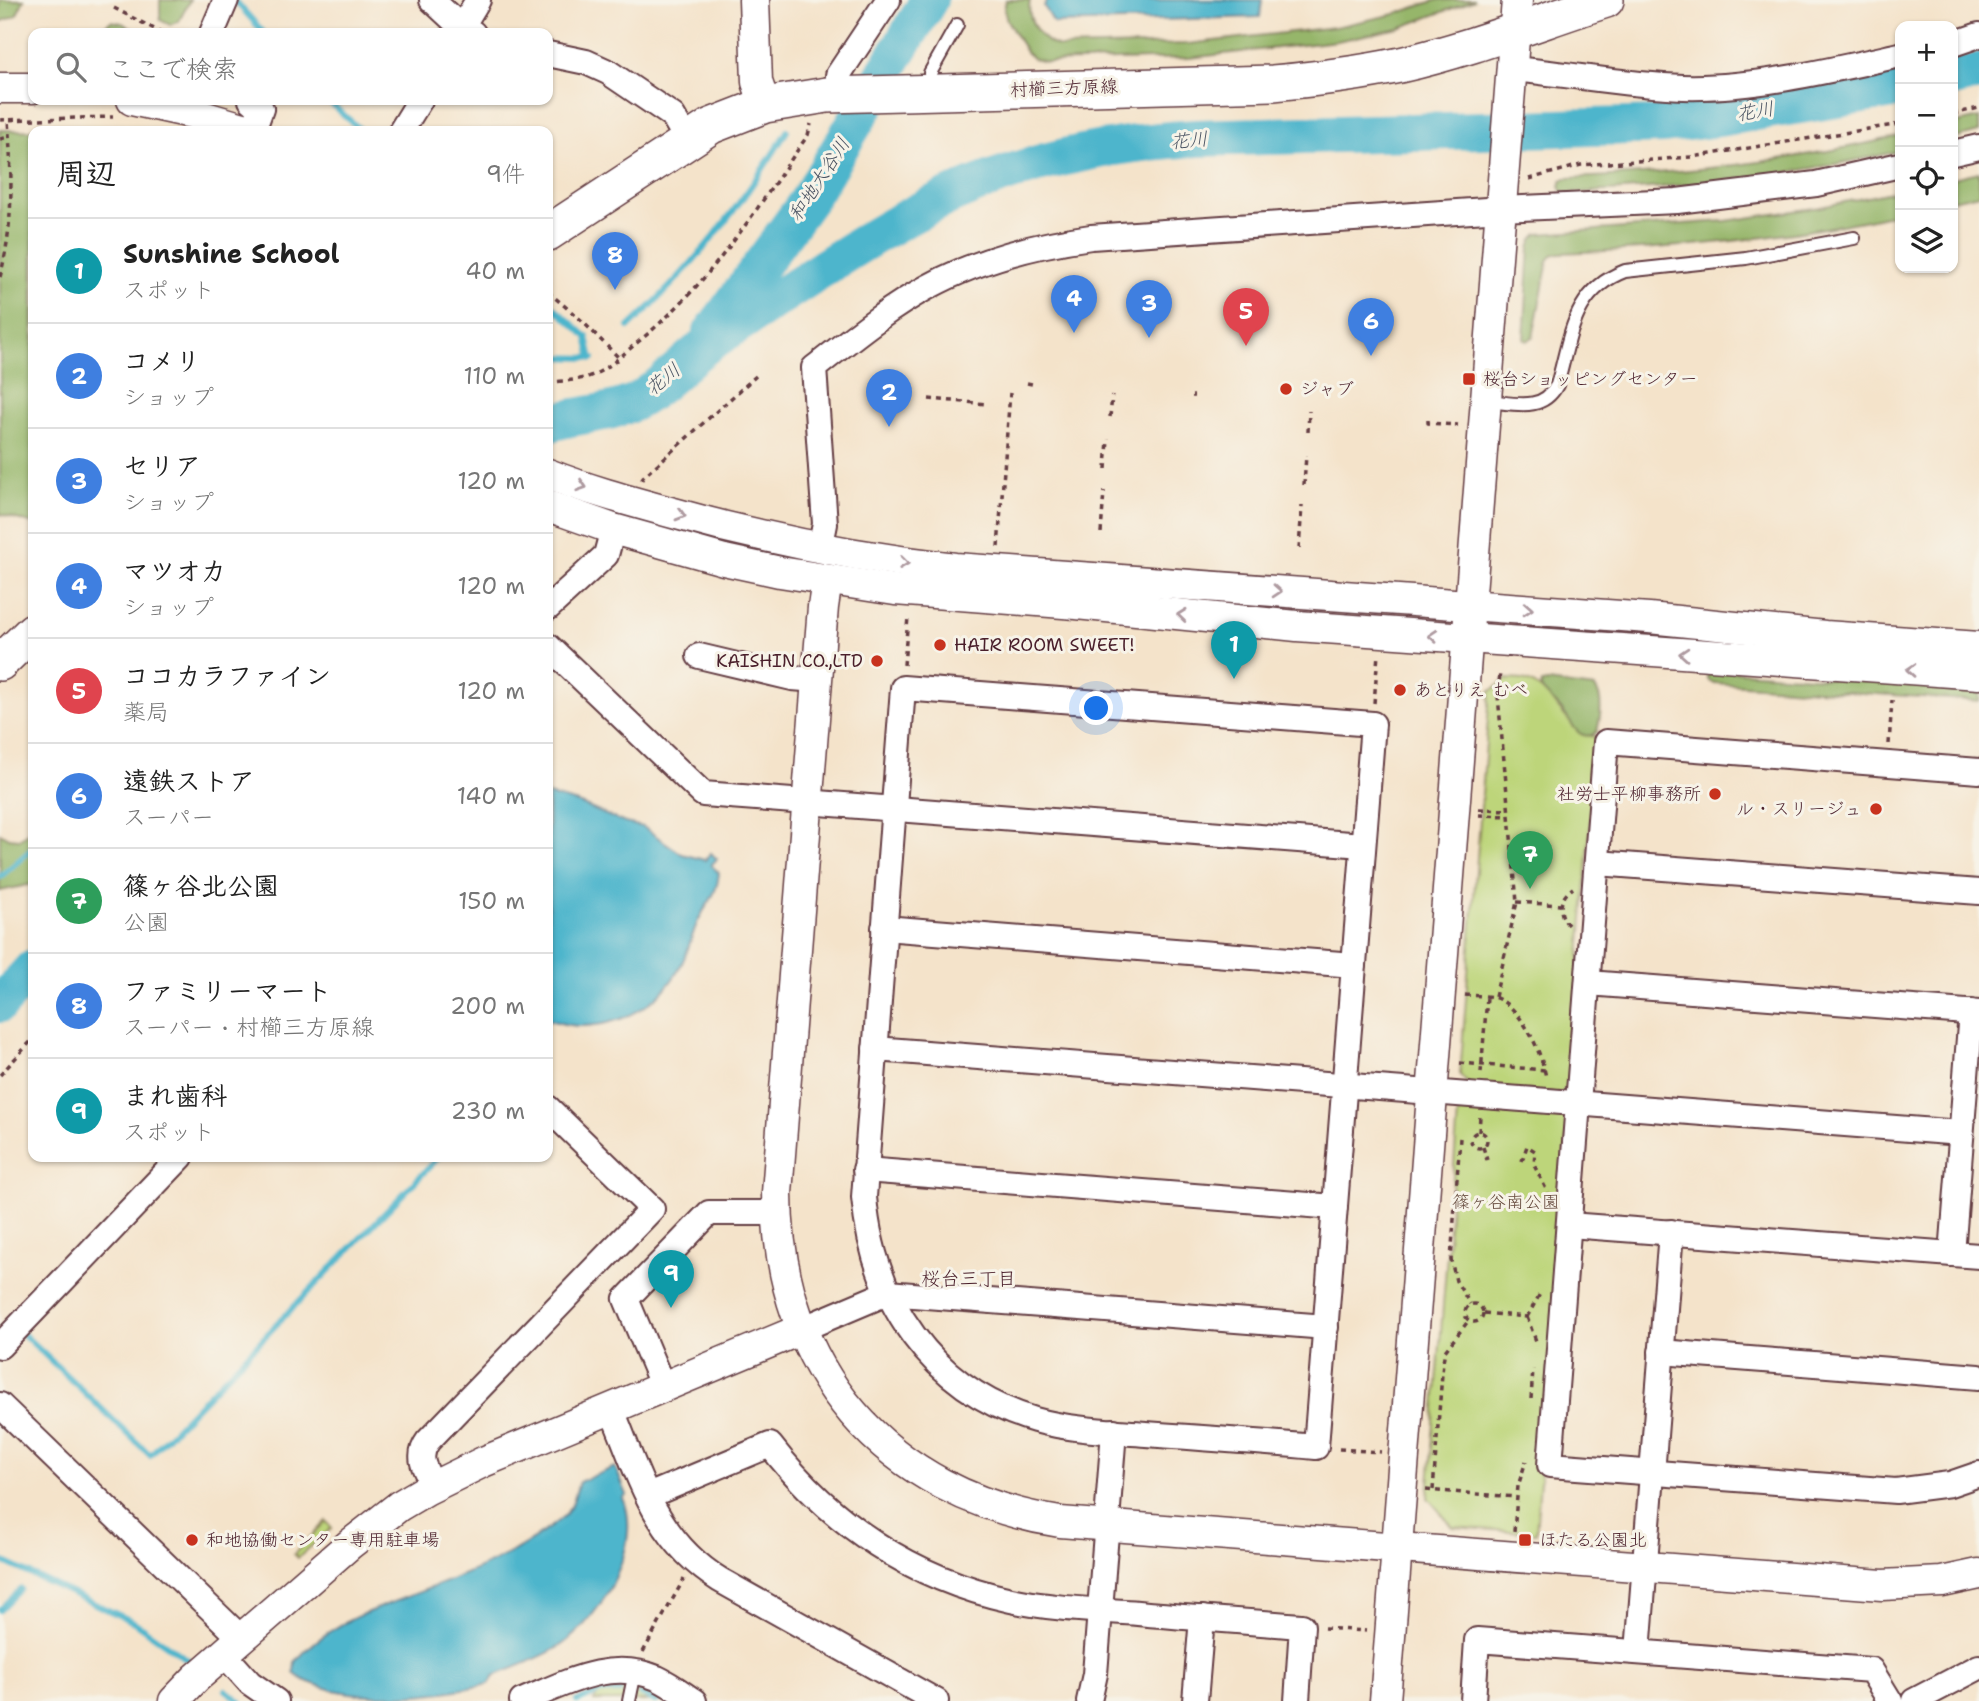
<!DOCTYPE html>
<html lang="ja">
<head>
<meta charset="utf-8">
<style>
	:root { --surface:#fff; --page:#f6f6f6; --text:#222; --muted:#767676; --line:#e0e0e0; --accent:#d93025 }
	body { margin:0; font-family:"Shantell Sans","Klee One",sans-serif; background:var(--page); color:var(--text) }
	.controls { position:absolute; right:21px; top:21px; display:grid; overflow:hidden; border-radius:14px; box-shadow:0 2px 5px #0004 }
	.controls button { width:63px; height:63px; display:grid; place-items:center; padding:0; border:0; border-bottom:2px solid var(--line); background:var(--surface); color:var(--text); font:35px sans-serif }
	.you { position:absolute; left:1097px; top:709px; width:24px; height:24px; margin:-18px; border:5px solid #fff; border-radius:50%; background:#1a73e8; box-shadow:0 0 0 10px #1a73e833 }
	.badge { display:grid; place-items:center; width:46px; height:46px; border-radius:50%; background:var(--accent); color:#fff; font-size:23px; font-weight:700 }
	.pin { position:absolute; translate:-50% -58px; filter:drop-shadow(0 2px 4px #0008) }
	.pin::after { content:''; position:absolute; top:37px; width:24px; height:21px; background:inherit; clip-path:polygon(0 0,100% 0,50% 100%) }
	.list { margin:0; padding:0; list-style:none }
	h2 { display:flex; justify-content:space-between; align-items:center; height:91px; margin:0; padding:0 28px; font-size:30px }
	h2 small { font-size:23px; font-weight:400; color:var(--muted) }
	.list li { display:grid; grid-template-columns:46px 1fr auto; gap:21px; align-items:center; box-sizing:border-box; height:105px; padding:0 28px; border-top:2px solid var(--line) }
	.list b { display:block; font-size:26px; white-space:nowrap }
	.list p { margin:0; font-size:23px; white-space:nowrap; color:var(--muted) }
	.list em { font-size:23px; font-style:normal; color:var(--muted) }
	.icon { flex:none; width:38px; height:38px; fill:none; stroke:currentColor; stroke-width:2; stroke-linecap:round; stroke-linejoin:round }
	.map { position:relative; flex:none; width:1979px; height:1701px; overflow:hidden }
	.search { position:absolute; background:var(--surface); box-shadow:0 2px 5px #0004; left:28px; top:28px; width:525px; height:77px; display:flex; align-items:center; gap:18px; box-sizing:border-box; padding:0 24px; border-radius:14px; color:var(--muted); font-size:26px }
	.panel { position:absolute; background:var(--surface); box-shadow:0 2px 5px #0004; left:28px; top:126px; width:525px; height:1036px; border-radius:14px }
	.map>svg:first-child { display:block }
</style>
</head>
<body>
<div class="map">
<svg width="1979" height="1701" viewBox="0 0 1979 1701">
	<rect width="100%" height="100%" fill="#f7f3e8"/>
	<filter id="ink" filterUnits="userSpaceOnUse"><feTurbulence type="fractalNoise" baseFrequency=".0143" numOctaves="2"/><feDisplacementMap in="SourceGraphic" scale="14" xChannelSelector="R" yChannelSelector="G"/><feConvolveMatrix kernelMatrix="1 2 1 2 8 2 1 2 1" color-interpolation-filters="sRGB"/></filter>
	<filter id="wash" filterUnits="userSpaceOnUse"><feTurbulence type="fractalNoise" baseFrequency=".00686" numOctaves="4" result="noise"/><feDisplacementMap in="SourceGraphic" scale="28" xChannelSelector="R" yChannelSelector="G"/><feGaussianBlur stdDeviation="1.57" result="paint"/><feColorMatrix in="noise" values="0 0 0 0 0 0 0 0 0 0 0 0 0 0 0 0 0 1.4 0 .05"/><feComposite in="paint" operator="in"/></filter>
	<g filter="url(#wash)">
		<rect width="100%" height="100%" fill="#f4e3ca"/>
		<g fill="#bdd57a" stroke="#847a52" stroke-width="2">
			<path d="M1506 679C1511 680 1517 679 1523 680 1556 688 1565 734 1597 737L1570 1085 1560 1094 1471 1087 1460 1075 1490 692Z"/>
			<path d="M1469 1103 1559 1110 1568 1120 1536 1533 1453 1527 1428 1498 1458 1113Z"/>
			<path d="M326 1521 332 1528 298 1558 294 1554Z"/>
			<path d="M627 1681 655 1689 674 1701H594L604 1682Z"/>
		</g>
		<g fill="#96b66a" stroke="#706a4a" stroke-width="2">
			<path d="M0 0H24L16 16 0 22Z"/>
			<path d="M160 0H190L179 21 170 25 160 20Z"/>
			<path d="M1006 0H1030C1026 20 1040 42 1059 47L1188 44 1335 27 1395 14 1437 0H1475L1399 28 1337 41 1189 58 1046 62 1034 59 1026 52 1007 20 1004 10Z"/>
			<path d="M111 21 122 23 141 33H96Z"/>
			<path d="M1979 118V132L1953 139V124Z"/>
			<path d="M0 130 61 131H33V524L0 514Z"/>
			<path d="M1900 136V151C1790 176 1681 188 1568 193L1562 191 1560 186 1562 180 1568 178C1680 174 1790 162 1900 136Z"/>
			<path d="M1979 172V194L1953 200V178Z"/>
			<path d="M1900 190V213C1787 239 1674 249 1559 253L1552 255 1548 261 1533 337 1527 341 1524 339 1530 247 1533 239 1538 234 1726 221 1821 207Z"/>
			<path d="M1714 670 1979 689V701L1714 683 1709 681 1707 676 1709 671Z"/>
			<path d="M1547 682 1595 688C1604 699 1600 719 1597 732 1592 736 1587 737 1581 734 1572 729 1567 715 1560 708 1554 701 1546 696 1541 688L1542 683Z"/>
			<path d="M33 829V884L0 891V833L9 838 19 839Z"/>
		</g>
		<g fill="#4db5cc" stroke="#4c6a7c" stroke-width="2">
			<path d="M1047 0H1262L1260 17 1054 23 1044 6Z"/>
			<path d="M548 795 578 803 625 823 643 827 682 854 705 860 711 853 717 859 711 865 719 873C717 896 707 902 698 921 691 937 687 956 678 971 657 1006 621 1026 580 1026 569 1026 558 1022 548 1020Z"/>
			<path d="M615 1467 627 1495 623 1498C643 1546 602 1615 563 1644 545 1657 515 1667 494 1676L489 1684C436 1695 387 1701 333 1690 320 1686 303 1682 294 1673L295 1662C328 1624 363 1614 409 1596 464 1575 520 1555 565 1515L572 1505 579 1482Z"/>
		</g>
		<g fill="none" stroke-linecap="round" stroke-linejoin="round">
			<g stroke="#4db5cc" stroke-width="6">
				<path d="M237 3 264 33"/>
				<path d="M327 100 362 131"/>
				<path d="M548 302 587 337 592 359"/>
				<path d="M629 327C693 268 741 206 787 131"/>
				<path d="M548 357 593 358"/>
				<path d="M0 877 33 848"/>
				<path d="M22 1333 150 1455 439 1157"/>
				<path d="M0 1560 134 1622 191 1662"/>
				<path d="M0 1610 21 1589"/>
				<path d="M226 1690 240 1701"/>
				<path d="M640 1694 656 1701"/>
				<path d="M577 1701 601 1692 620 1691"/>
			</g>
			<g stroke="#4db5cc" stroke-width="38">
				<path d="M1953 78 1979 72"/>
				<path d="M712 332 809 199 929 0"/>
				<path d="M548 424C576 414 608 415 635 402 665 386 686 358 714 340 791 291 872 231 954 194 1031 160 1112 143 1196 138L1663 125 1712 119 1900 89"/>
				<path d="M0 1004 33 968"/>
			</g>
		</g>
	</g>
	<g filter="url(#ink)">
		<g fill="none" stroke-linecap="round" stroke-linejoin="round">
			<defs>
				<g id="service">
					<path d="M931 91 930 73 957 25"/>
					<path d="M1487 401C1514 403 1542 413 1557 385 1571 337 1572 291 1625 271L1746 258 1854 238"/>
					<path d="M629 1701 635 1672"/>
				</g>
				<g id="minor">
					<path d="M432 0 462 28 473 33"/>
					<path d="M212 33 226 0"/>
					<path d="M458 33 478 0"/>
					<path d="M1953 44 1979 35"/>
					<path d="M548 54 586 62 608 72 673 116 687 140"/>
					<path d="M1512 69C1569 74 1626 85 1683 87 1752 89 1832 70 1900 55"/>
					<path d="M838 94V75L888 0"/>
					<path d="M251 100 261 109 253 131"/>
					<path d="M401 131 420 100"/>
					<path d="M1953 153 1979 147"/>
					<path d="M820 549 825 524 814 368C851 339 887 309 928 287 979 259 1034 245 1091 237L1501 209 1677 201 1816 184 1900 165"/>
					<path d="M548 608 606 555 613 529"/>
					<path d="M548 646 703 794 1363 845"/>
					<path d="M699 656 792 678 817 680"/>
					<path d="M903 688 1373 724 1316 1447C1260 1442 1203 1438 1146 1434 1109 1431 1071 1430 1035 1420 931 1389 873 1301 864 1197Z"/>
					<path d="M1979 771 1606 742 1550 1465 1896 1491 1950 1484 1979 1474"/>
					<path d="M1597 863 1979 892"/>
					<path d="M884 928 1354 965"/>
					<path d="M1588 983 1979 1013"/>
					<path d="M875 1049 1961 1133"/>
					<path d="M865 1170 1335 1207"/>
					<path d="M1569 1225 1979 1256"/>
					<path d="M1952 1254 1971 1012"/>
					<path d="M802 1329 887 1293 1326 1327"/>
					<path d="M0 1346 181 1157"/>
					<path d="M1661 1352 1979 1377"/>
					<path d="M663 1387 626 1299 709 1213H777"/>
					<path d="M0 1405 241 1638"/>
					<path d="M611 1408C639 1475 655 1540 720 1580L936 1701"/>
					<path d="M434 1486C425 1470 416 1457 428 1441L652 1209 548 1108"/>
					<path d="M648 1496 770 1445C831 1524 913 1579 1011 1600 1052 1609 1096 1610 1138 1613 1193 1618 1248 1622 1302 1626L1297 1701"/>
					<path d="M1638 1652 1671 1232"/>
					<path d="M224 1654 250 1683 276 1701"/>
					<path d="M522 1701C566 1683 610 1658 657 1678 670 1684 682 1693 694 1701"/>
					<path d="M1089 1701 1095 1674 1114 1431"/>
					<path d="M1195 1701 1202 1618"/>
					<path d="M1473 1701 1477 1640 1871 1670 1890 1701"/>
					<path d="M1914 1701 1979 1667"/>
				</g>
				<g id="tertiary">
					<path d="M754 0 757 82 765 105"/>
					<path d="M0 88H33"/>
					<path d="M132 100 192 113 253 131"/>
					<path d="M548 474C586 489 626 500 666 511 761 538 856 557 955 568L1649 618 1825 636 1979 647"/>
					<path d="M548 506 613 529 724 560 780 572 895 590 1076 604 1297 626 1979 674"/>
					<path d="M827 580 823 607 817 680 777 1193C777 1369 886 1495 1060 1522L1882 1585 1942 1582 1979 1574"/>
					<path d="M174 1701 196 1678 349 1545 399 1506 426 1490 483 1462 802 1329"/>
					<path d="M1385 1701 1517 0"/>
				</g>
				<g id="secondary">
					<path d="M548 233 711 126 765 105 827 95 1273 83C1316 79 1358 74 1400 65 1470 49 1538 22 1606 0"/>
					<path d="M0 663 33 631"/>
				</g>
			</defs>
			<use href="#service" stroke="#643c43" stroke-width="16"/>
			<use href="#minor" stroke="#643c43" stroke-width="28"/>
			<use href="#tertiary" stroke="#643c43" stroke-width="33"/>
			<use href="#secondary" stroke="#643c43" stroke-width="38"/>
			<g stroke="#643c43" stroke-width="3.5" stroke-dasharray="5 5" stroke-linecap="butt">
				<path d="M114 8 162 33"/>
				<path d="M1953 114 1979 108"/>
				<path d="M0 120 113 117"/>
				<path d="M0 139 9 137"/>
				<path d="M1529 179 1581 165 1692 157 1900 124"/>
				<path d="M0 277C14 223 12 175 8 120"/>
				<path d="M548 292 580 319 618 357"/>
				<path d="M548 382C562 381 577 381 590 376 609 369 623 354 638 342 712 282 755 211 808 135L811 124"/>
				<path d="M1027 383 1032 384"/>
				<path d="M1192 396H1194"/>
				<path d="M929 399 988 404"/>
				<path d="M1110 417 1112 396"/>
				<path d="M1428 420V423L1458 425"/>
				<path d="M1308 432 1309 411"/>
				<path d="M1106 469 1108 439"/>
				<path d="M642 480 643 477 756 376"/>
				<path d="M1304 485 1306 455"/>
				<path d="M1101 533 1104 491"/>
				<path d="M998 547 1010 393"/>
				<path d="M1299 548 1302 506"/>
				<path d="M904 665 908 617"/>
				<path d="M1374 703 1378 654"/>
				<path d="M1889 744 1892 700"/>
				<path d="M1479 809 1508 810"/>
				<path d="M1479 815 1509 816"/>
				<path d="M1517 902 1560 905"/>
				<path d="M1568 925C1557 912 1559 898 1573 888"/>
				<path d="M1465 995C1474 996 1484 995 1493 997 1520 1004 1542 1052 1546 1078"/>
				<path d="M1495 997 1517 902 1498 696 1500 672"/>
				<path d="M1460 1063 1545 1070"/>
				<path d="M1481 1073 1487 997"/>
				<path d="M0 1075 33 1039"/>
				<circle cx="1479" cy="1140" r="8"/>
				<path d="M1479 1132 1480 1116"/>
				<path d="M1460 1138 1451 1260 1456 1281 1470 1304"/>
				<path d="M1483 1147 1487 1160"/>
				<path d="M1522 1161 1527 1146 1535 1151 1534 1165 1548 1193"/>
				<circle cx="1474" cy="1313" r="9"/>
				<path d="M1484 1313 1527 1317"/>
				<path d="M1527 1317 1536 1341"/>
				<path d="M1527 1317 1540 1294"/>
				<path d="M1531 1399 1533 1369"/>
				<path d="M1339 1449 1381 1452"/>
				<path d="M1426 1490 1516 1497"/>
				<path d="M1433 1490 1443 1361 1445 1351 1469 1320"/>
				<path d="M1514 1531 1518 1486 1526 1461"/>
				<path d="M1324 1628 1366 1631"/>
				<path d="M643 1652 684 1579"/>
			</g>
			<use href="#service" stroke="#fff" stroke-width="12"/>
			<use href="#minor" stroke="#fff" stroke-width="24"/>
			<use href="#tertiary" stroke="#fff" stroke-width="30"/>
			<use href="#secondary" stroke="#fff" stroke-width="35"/>
		</g>
		<defs><path id="oneway-chevron" d="M-2-3.5L2.5 0L-2 3.5" fill="none" stroke-width="1.6" stroke-linecap="round" stroke-linejoin="round" transform="scale(1.75)"/></defs>
		<g stroke="#ae9aa0">
			<use href="#oneway-chevron" transform="translate(582 486) rotate(18)"/>
			<use href="#oneway-chevron" transform="translate(681 515) rotate(16)"/>
			<use href="#oneway-chevron" transform="translate(904 563) rotate(7)"/>
			<use href="#oneway-chevron" transform="translate(1277 591) rotate(4)"/>
			<use href="#oneway-chevron" transform="translate(1528 609) rotate(4)"/>
			<use href="#oneway-chevron" transform="translate(1182 615) rotate(-174)"/>
			<use href="#oneway-chevron" transform="translate(1433 636) rotate(-176)"/>
			<use href="#oneway-chevron" transform="translate(1684 654) rotate(-176)"/>
			<use href="#oneway-chevron" transform="translate(1911 670) rotate(-176)"/>
		</g>
	</g>
	<g fill="#c8321e" stroke="#f7f3e8" stroke-width="2.5">
		<rect x="1462" y="372" width="14" height="14" rx="3.5"/>
		<circle cx="1286" cy="389" r="7"/>
		<circle cx="940" cy="645" r="7"/>
		<circle cx="877" cy="661" r="7"/>
		<circle cx="1400" cy="690" r="7"/>
		<circle cx="1715" cy="794" r="7"/>
		<circle cx="1876" cy="809" r="7"/>
		<circle cx="192" cy="1540" r="7"/>
		<rect x="1518" y="1533" width="14" height="14" rx="3.5"/>
	</g>
	<g text-anchor="middle" dominant-baseline="central" stroke-width="6" stroke-linejoin="round" paint-order="stroke">
		<g font-size="18" fill="#4a1f2b" stroke="#f7f3e8">
			<text transform="translate(1064 88) rotate(-2)">村櫛三方原線</text>
		</g>
		<g font-size="18" fill="#4a1f2b" stroke="#f7f3e8" text-anchor="start">
			<text x="1483" y="379">桜台ショッピングセンター</text>
			<text x="1300" y="389">ジャブ</text>
			<text x="954" y="645">HAIR ROOM SWEET!</text>
			<text x="863" y="661" text-anchor="end">KAISHIN CO.,LTD</text>
			<text x="1414" y="690">あとりえ むべ</text>
			<text x="1701" y="794" text-anchor="end">社労士平柳事務所</text>
			<text x="1862" y="809" text-anchor="end">ル・スリージュ</text>
			<text x="206" y="1540">和地協働センター専用駐車場</text>
			<text x="1539" y="1540">ほたる公園北</text>
		</g>
		<g font-size="18" fill="#674c3f" stroke="#f7f3e8">
			<text x="1506" y="1202">篠ヶ谷南公園</text>
		</g>
		<g font-size="19" font-style="italic" fill="#4b5463" stroke="#f7f3e8">
			<text transform="translate(1755 111) rotate(-9)">花川</text>
			<text transform="translate(1189 140) rotate(-5)">花川</text>
			<text transform="translate(819 179) rotate(-57)">和地大谷川</text>
			<text transform="translate(663 379) rotate(-39)">花川</text>
		</g>
		<g font-size="19" fill="#4a1f2b" stroke="#f7f3e8">
			<text x="969" y="1278">桜台三丁目</text>
		</g>
	</g>
</svg>
<div class="controls">
<button>+</button>
<button>−</button>
<button><svg class="icon" aria-label="locate" viewBox="0 0 24 24"><circle cx="12" cy="12" r="6"/><path d="M12 2v4M12 18v4M2 12h4M18 12h4"/></svg></button>
<button><svg class="icon" aria-label="layers" viewBox="0 0 24 24"><path d="M12 4l9 5-9 5-9-5zM3 14l9 5 9-5"/></svg></button>
</div>
<div class="you"></div>
<div class="pin badge" style="left:1234px;top:679px;background:#0f9aa8">1</div>
<div class="pin badge" style="left:889px;top:427px;background:#3f7fe0">2</div>
<div class="pin badge" style="left:1149px;top:338px;background:#3f7fe0">3</div>
<div class="pin badge" style="left:1074px;top:333px;background:#3f7fe0">4</div>
<div class="pin badge" style="left:1246px;top:346px;background:#e0444e">5</div>
<div class="pin badge" style="left:1371px;top:356px;background:#3f7fe0">6</div>
<div class="pin badge" style="left:1530px;top:889px;background:#2e9e5b">7</div>
<div class="pin badge" style="left:615px;top:290px;background:#3f7fe0">8</div>
<div class="pin badge" style="left:671px;top:1308px;background:#0f9aa8">9</div>
<div class="search"><svg class="icon" aria-label="search" viewBox="0 0 24 24"><circle cx="10" cy="10" r="6"/><path d="M15 15l6 6"/></svg>ここで検索</div>
<section class="panel">
<h2>周辺<small>9件</small></h2>
<ul class="list">
<li><span class="badge" style="background:#0f9aa8">1</span><div><b>Sunshine School</b><p>スポット</p></div><em>40 m</em></li>
<li><span class="badge" style="background:#3f7fe0">2</span><div><b>コメリ</b><p>ショップ</p></div><em>110 m</em></li>
<li><span class="badge" style="background:#3f7fe0">3</span><div><b>セリア</b><p>ショップ</p></div><em>120 m</em></li>
<li><span class="badge" style="background:#3f7fe0">4</span><div><b>マツオカ</b><p>ショップ</p></div><em>120 m</em></li>
<li><span class="badge" style="background:#e0444e">5</span><div><b>ココカラファイン</b><p>薬局</p></div><em>120 m</em></li>
<li><span class="badge" style="background:#3f7fe0">6</span><div><b>遠鉄ストア</b><p>スーパー</p></div><em>140 m</em></li>
<li><span class="badge" style="background:#2e9e5b">7</span><div><b>篠ヶ谷北公園</b><p>公園</p></div><em>150 m</em></li>
<li><span class="badge" style="background:#3f7fe0">8</span><div><b>ファミリーマート</b><p>スーパー · 村櫛三方原線</p></div><em>200 m</em></li>
<li><span class="badge" style="background:#0f9aa8">9</span><div><b>まれ歯科</b><p>スポット</p></div><em>230 m</em></li>
</ul>
</section>
</div>
</body>
</html>
